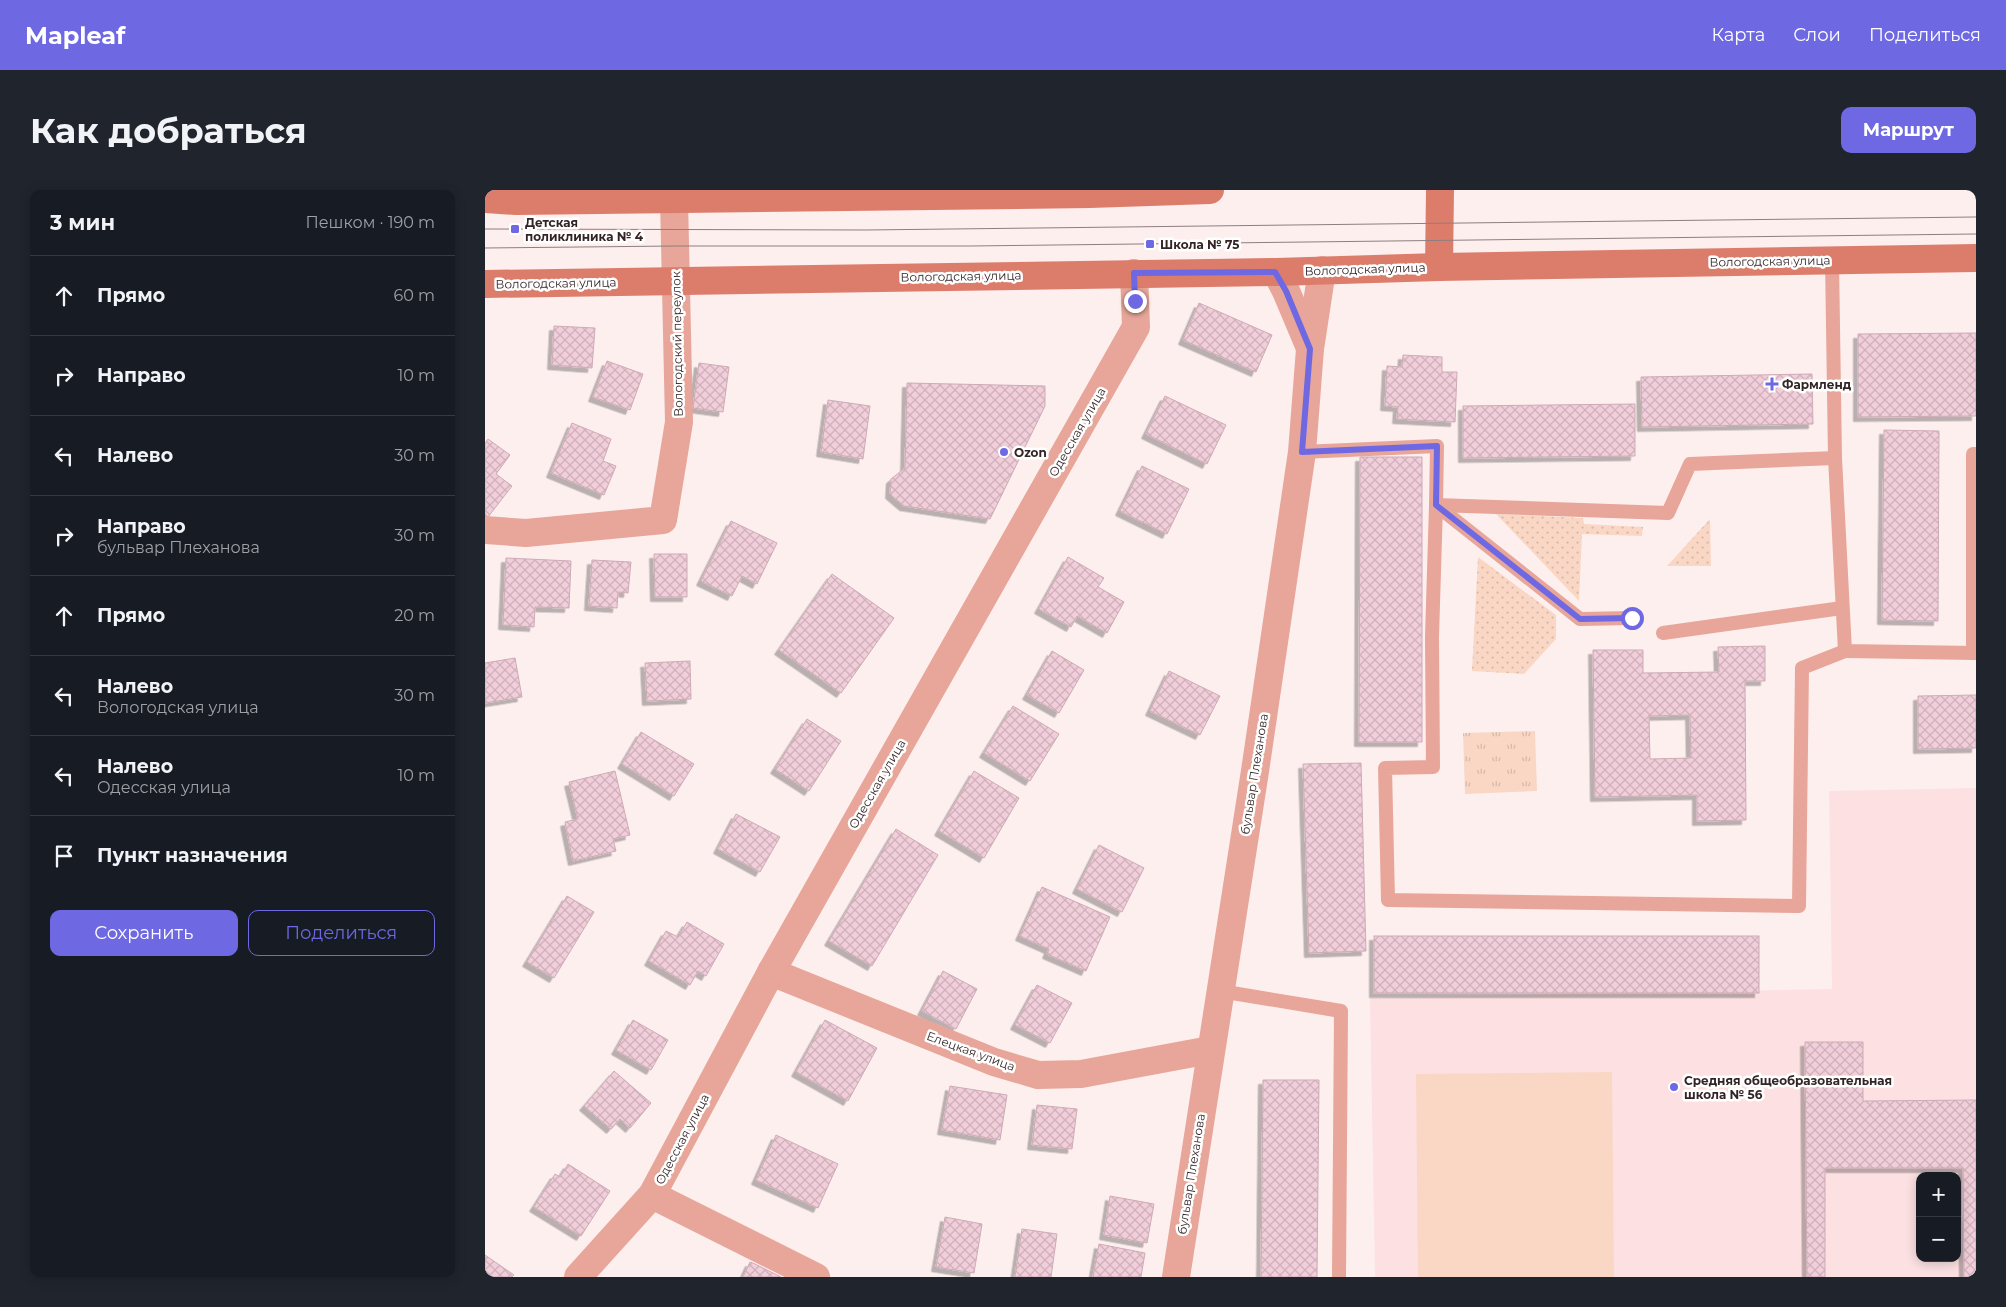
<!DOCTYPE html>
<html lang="ru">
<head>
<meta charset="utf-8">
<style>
	:root { --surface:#171b24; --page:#20242c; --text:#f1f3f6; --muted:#9ea1a6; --line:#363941; --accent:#6e68e2 }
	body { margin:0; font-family:Montserrat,sans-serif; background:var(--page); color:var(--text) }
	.controls { position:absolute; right:15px; bottom:15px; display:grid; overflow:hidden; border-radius:10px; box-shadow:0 2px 12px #0003 }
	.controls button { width:45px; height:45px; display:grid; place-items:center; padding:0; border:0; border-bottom:1px solid var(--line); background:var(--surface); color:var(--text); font:25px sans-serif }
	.stop { position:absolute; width:15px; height:15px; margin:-11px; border:4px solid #6e68e2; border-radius:50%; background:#fff }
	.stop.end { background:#6e68e2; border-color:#fff; box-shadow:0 1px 5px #0008 }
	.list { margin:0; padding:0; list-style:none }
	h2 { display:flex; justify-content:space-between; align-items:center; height:65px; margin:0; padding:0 20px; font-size:21px }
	h2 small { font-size:16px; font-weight:400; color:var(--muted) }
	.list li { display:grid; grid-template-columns:32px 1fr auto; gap:15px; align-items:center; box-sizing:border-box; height:80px; padding:0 20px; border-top:1px solid var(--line) }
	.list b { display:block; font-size:19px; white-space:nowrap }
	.list p { margin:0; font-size:16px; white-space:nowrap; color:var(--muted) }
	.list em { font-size:16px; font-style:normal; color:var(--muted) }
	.actions { display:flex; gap:10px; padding:15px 20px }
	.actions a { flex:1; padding:11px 0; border:1px solid var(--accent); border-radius:10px; text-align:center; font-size:18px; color:var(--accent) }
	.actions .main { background:var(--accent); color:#fff }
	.icon { flex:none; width:28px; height:28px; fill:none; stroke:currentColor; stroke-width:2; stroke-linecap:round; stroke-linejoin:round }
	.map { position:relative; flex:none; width:1491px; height:1087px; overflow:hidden; border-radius:10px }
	header { display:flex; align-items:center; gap:30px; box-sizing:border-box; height:70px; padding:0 25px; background:var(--accent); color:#fff }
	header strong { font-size:24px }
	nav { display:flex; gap:28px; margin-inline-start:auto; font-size:18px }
	.intro { display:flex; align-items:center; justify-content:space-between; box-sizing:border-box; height:120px; padding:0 30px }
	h1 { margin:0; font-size:35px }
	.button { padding:12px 22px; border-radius:10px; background:var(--accent); color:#fff; font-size:18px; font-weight:700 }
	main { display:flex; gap:30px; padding:0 30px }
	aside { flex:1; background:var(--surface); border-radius:10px; box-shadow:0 2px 12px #0003 }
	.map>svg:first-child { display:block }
</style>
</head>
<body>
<header>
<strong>Mapleaf</strong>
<nav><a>Карта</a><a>Слои</a><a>Поделиться</a></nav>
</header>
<div class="intro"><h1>Как добраться</h1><a class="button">Маршрут</a></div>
<main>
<aside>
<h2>3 мин<small>Пешком · 190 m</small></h2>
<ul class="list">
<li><svg class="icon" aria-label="ahead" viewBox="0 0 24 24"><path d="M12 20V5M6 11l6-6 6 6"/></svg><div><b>Прямо</b></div><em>60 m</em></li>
<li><svg class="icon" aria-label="right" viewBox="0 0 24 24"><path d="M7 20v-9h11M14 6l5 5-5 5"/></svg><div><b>Направо</b></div><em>10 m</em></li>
<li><svg class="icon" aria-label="left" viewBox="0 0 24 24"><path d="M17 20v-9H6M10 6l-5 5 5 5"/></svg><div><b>Налево</b></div><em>30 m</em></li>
<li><svg class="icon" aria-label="right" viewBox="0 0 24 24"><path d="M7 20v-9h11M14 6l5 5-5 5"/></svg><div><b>Направо</b><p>бульвар Плеханова</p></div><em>30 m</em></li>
<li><svg class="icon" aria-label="ahead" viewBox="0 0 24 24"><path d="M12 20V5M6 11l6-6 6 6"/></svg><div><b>Прямо</b></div><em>20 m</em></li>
<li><svg class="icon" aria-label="left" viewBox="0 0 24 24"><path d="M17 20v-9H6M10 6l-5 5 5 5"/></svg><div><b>Налево</b><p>Вологодская улица</p></div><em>30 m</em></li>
<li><svg class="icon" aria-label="left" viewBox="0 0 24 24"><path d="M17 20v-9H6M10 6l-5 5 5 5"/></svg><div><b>Налево</b><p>Одесская улица</p></div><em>10 m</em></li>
<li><svg class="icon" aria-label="arrive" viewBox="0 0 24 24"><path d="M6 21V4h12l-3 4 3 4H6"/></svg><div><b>Пункт назначения</b></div></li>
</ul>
<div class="actions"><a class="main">Сохранить</a><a>Поделиться</a></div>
</aside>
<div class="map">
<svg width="1491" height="1087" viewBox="0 0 1491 1087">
	<defs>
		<pattern id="grass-dots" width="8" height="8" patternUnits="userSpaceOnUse" patternTransform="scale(1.25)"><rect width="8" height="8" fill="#f9d7c4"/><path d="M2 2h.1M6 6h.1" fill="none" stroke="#d6b8a8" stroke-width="1.8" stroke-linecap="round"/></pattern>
		<pattern id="park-tufts" width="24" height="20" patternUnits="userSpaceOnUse" patternTransform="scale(1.25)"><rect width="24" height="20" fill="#f9d7c4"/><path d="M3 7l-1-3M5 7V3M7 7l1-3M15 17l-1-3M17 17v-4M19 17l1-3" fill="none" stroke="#d6b8a8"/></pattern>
		<pattern id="building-cross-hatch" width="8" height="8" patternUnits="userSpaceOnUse" patternTransform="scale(1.25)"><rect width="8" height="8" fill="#f1ceda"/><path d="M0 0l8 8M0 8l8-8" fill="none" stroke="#cfb1bb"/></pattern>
		<filter id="shadow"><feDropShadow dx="-4.5" dy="4.5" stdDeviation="0" flood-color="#0004"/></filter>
	</defs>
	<rect width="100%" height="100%" fill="#feefef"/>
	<path fill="#fce0e2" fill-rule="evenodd" d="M1491 598V1087H890L885 808 1347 799 1344 601ZM1435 986H1472V1068H1435Z"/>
	<g fill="url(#grass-dots)">
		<path d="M1011 324 1098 328 1099 334 1158 337 1157 346 1097 344 1094 411Z"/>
		<path d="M1225 329 1226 376H1182Z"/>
		<path d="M993 367 1071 425V449L1039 484 987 481Z"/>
	</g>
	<path fill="url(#park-tufts)" d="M1050 541 1052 601 980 604 978 543Z"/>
	<path fill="#f9d7c4" d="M1127 882 1129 1087H933L931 884Z"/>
	<g fill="url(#building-cross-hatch)" stroke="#cdabb7" fill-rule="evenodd" filter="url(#shadow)">
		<path d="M714 113 787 145 771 182 698 150Z"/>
		<path d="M69 136 110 138 107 178 67 175Z"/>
		<path d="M1491 143V226L1373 227V144Z"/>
		<path d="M918 165 957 167V182H972L970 232 912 229 913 217 900 216 902 176 917 177Z"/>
		<path d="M122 171 158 184 145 220 108 207Z"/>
		<path d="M214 173 244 177 238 222 208 218Z"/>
		<path d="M1327 184 1328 234 1157 237 1156 187Z"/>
		<path d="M422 193 560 196V216L505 329 419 316 405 304 406 289 420 278Z"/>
		<path d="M680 206 741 235 722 274 661 244Z"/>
		<path d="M343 210 385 216 378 269 336 262Z"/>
		<path d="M1150 214V266L978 268V216Z"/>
		<path d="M87 233 126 249 118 271 131 276 119 305 66 283Z"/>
		<path d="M1399 240 1454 241 1453 431 1397 430Z"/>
		<path d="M3 249 25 265 11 284 27 296 3 327 0 324V253Z"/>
		<path d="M875 267H937V552H874Z"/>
		<path d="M657 276 704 299 682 344 635 321Z"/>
		<path d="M246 331 292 353 272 394 257 386 247 406 216 391Z"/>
		<path d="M169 364H202V407H170Z"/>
		<path d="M583 367 619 388 613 397 639 412 622 443 592 426 586 437 554 419Z"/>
		<path d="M21 368 86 371 84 418 50 417 49 437 18 435Z"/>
		<path d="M107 370 146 372 143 403 133 402 132 418 104 416Z"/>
		<path d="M347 384 409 428 356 503 294 460Z"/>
		<path d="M1280 456V491H1260L1261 630 1212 631V605L1110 607 1108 460H1158V483L1234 482 1233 457ZM1205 525 1206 568 1165 569 1164 526Z"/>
		<path d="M567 461 599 480 574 523 542 505Z"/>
		<path d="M30 468 37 507 0 513V473Z"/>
		<path d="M205 471 206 509 162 511 160 473Z"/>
		<path d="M684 481 735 506 715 545 665 521Z"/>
		<path d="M1491 505V558L1433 559V506Z"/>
		<path d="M528 516 574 544 545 591 499 563Z"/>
		<path d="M322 529 356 551 324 601 290 579Z"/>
		<path d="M156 542 209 574 189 606 137 574Z"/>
		<path d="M876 573 881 761 824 763 818 574Z"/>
		<path d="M130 581 145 645 128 649 131 661 88 671 80 632 93 629 84 592Z"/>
		<path d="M489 581 534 608 499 668 454 641Z"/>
		<path d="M251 624 295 647 275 682 233 659Z"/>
		<path d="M411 639 453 665 387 776 344 751Z"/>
		<path d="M614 655 659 678 637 722 592 699Z"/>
		<path d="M557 697 625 727 601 781 562 764 564 759 535 746Z"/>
		<path d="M82 706 109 722 69 788 42 772Z"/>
		<path d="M202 732 239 754 221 786 213 781 205 795 164 771 181 741 193 747Z"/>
		<rect x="889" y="746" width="385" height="57"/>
		<path d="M458 781 492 799 471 839 437 821Z"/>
		<path d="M552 795 587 813 565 853 530 835Z"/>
		<path d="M148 830 183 850 166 880 131 860Z"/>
		<path d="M340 830 392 858 363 911 311 882Z"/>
		<path d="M1320 852H1378V911L1491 910V1087H1479L1478 978H1340V1087H1322Z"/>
		<path d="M129 881 166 913 145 938 135 929 126 939 99 916Z"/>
		<path d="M778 890H834L832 1087H776Z"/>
		<path d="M465 896 522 905 515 950 457 940Z"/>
		<path d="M552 915 592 919 587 959 547 955Z"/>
		<path d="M291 945 353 974 333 1018 271 990Z"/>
		<path d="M83 974 125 1001 96 1046 49 1017 70 984 75 987Z"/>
		<path d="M625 1006 669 1014 662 1053 619 1045Z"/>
		<path d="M460 1027 497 1034 489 1083 451 1077Z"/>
		<path d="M537 1039 572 1044 566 1087H530Z"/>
		<path d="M614 1054 660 1063 656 1087H608Z"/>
		<path d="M0 1065 29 1085 27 1087H0Z"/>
		<path d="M265 1072 270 1074 296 1087H258Z"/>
	</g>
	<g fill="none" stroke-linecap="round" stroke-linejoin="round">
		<g stroke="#e7a699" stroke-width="14">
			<path d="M1347 70 1350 268 1360 461 1491 463"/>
			<path d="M817 262 952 256 951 315 1183 323 1205 274 1350 268"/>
			<path d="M951 315 947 447 948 577 900 578 903 710 1314 716 1317 478 1360 461"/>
			<path d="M951 315 1095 429 1147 428"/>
			<path d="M1178 443 1357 418"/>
			<path d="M1488 463V264H1491"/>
			<path d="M735 801 856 821 854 1087"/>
		</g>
		<g stroke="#e7a699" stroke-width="28">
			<path d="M791 82 801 101 825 158"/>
			<path d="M0 340 41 343 178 330 194 232 189 9"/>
			<path d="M286 782 509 872 553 885 596 884 725 860"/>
			<path d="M167 1005 331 1087"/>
			<path d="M93 1087 167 1005 286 782 651 137 649 83"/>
			<path d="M691 1087 770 581 817 262 825 159 837 80"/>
		</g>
		<g stroke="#dc7d6c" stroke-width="28">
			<path d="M0 9 31 11 605 4 725 0"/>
			<path d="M954 77 955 0"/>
			<path d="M0 94 791 82 954 77 1491 68"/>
		</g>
		<g stroke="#8d7e7f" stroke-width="1">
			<path d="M0 39 381 40 1491 27"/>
			<path d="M0 58 189 56H486L1491 44"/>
		</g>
	</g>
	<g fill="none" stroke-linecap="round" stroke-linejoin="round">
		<path stroke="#6e68e2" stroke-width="6" d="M650 111 649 83 790 82 801 101 825 159 817 262 952 256 951 315 1095 429 1147 428"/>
	</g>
	<g fill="#6e68e2" stroke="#fff" stroke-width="2">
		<rect x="25" y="34" width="10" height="10" rx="2.5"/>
		<rect x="660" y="49" width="10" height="10" rx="2.5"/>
		<path d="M1284.5 186.5h5v5h5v5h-5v5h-5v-5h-5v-5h5z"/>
		<circle cx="519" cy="262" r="5"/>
		<circle cx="1189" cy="897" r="5"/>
	</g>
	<g text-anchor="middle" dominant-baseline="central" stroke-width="5" stroke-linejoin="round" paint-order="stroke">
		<g font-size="12" font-weight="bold" fill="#332526" stroke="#fff" text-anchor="start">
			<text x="40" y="32">Детская<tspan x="40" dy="14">поликлиника № 4</tspan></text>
			<text x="675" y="54">Школа № 75</text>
			<text x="1297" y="194">Фармленд</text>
			<text x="529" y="262">Ozon</text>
			<text x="1199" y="890">Средняя общеобразовательная<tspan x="1199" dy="14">школа № 56</tspan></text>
		</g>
		<g font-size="12" fill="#332526" stroke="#fff">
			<text transform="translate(1285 71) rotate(-1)">Вологодская улица</text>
			<text transform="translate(880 79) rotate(-2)">Вологодская улица</text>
			<text transform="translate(476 86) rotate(-1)">Вологодская улица</text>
			<text transform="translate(71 93) rotate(-1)">Вологодская улица</text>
			<text transform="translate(192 154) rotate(-91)">Вологодский переулок</text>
			<text transform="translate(592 242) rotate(-60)">Одесская улица</text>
			<text transform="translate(769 584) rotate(-81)">бульвар Плеханова</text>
			<text transform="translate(392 594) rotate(-60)">Одесская улица</text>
			<text transform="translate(486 861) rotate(20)">Елецкая улица</text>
			<text transform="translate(197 949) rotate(-62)">Одесская улица</text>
			<text transform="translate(706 984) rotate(-81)">бульвар Плеханова</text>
		</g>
	</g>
</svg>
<div class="controls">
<button>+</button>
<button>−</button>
</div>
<div class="stop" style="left:1147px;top:428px"></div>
<div class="stop end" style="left:650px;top:111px"></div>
</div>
</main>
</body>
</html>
